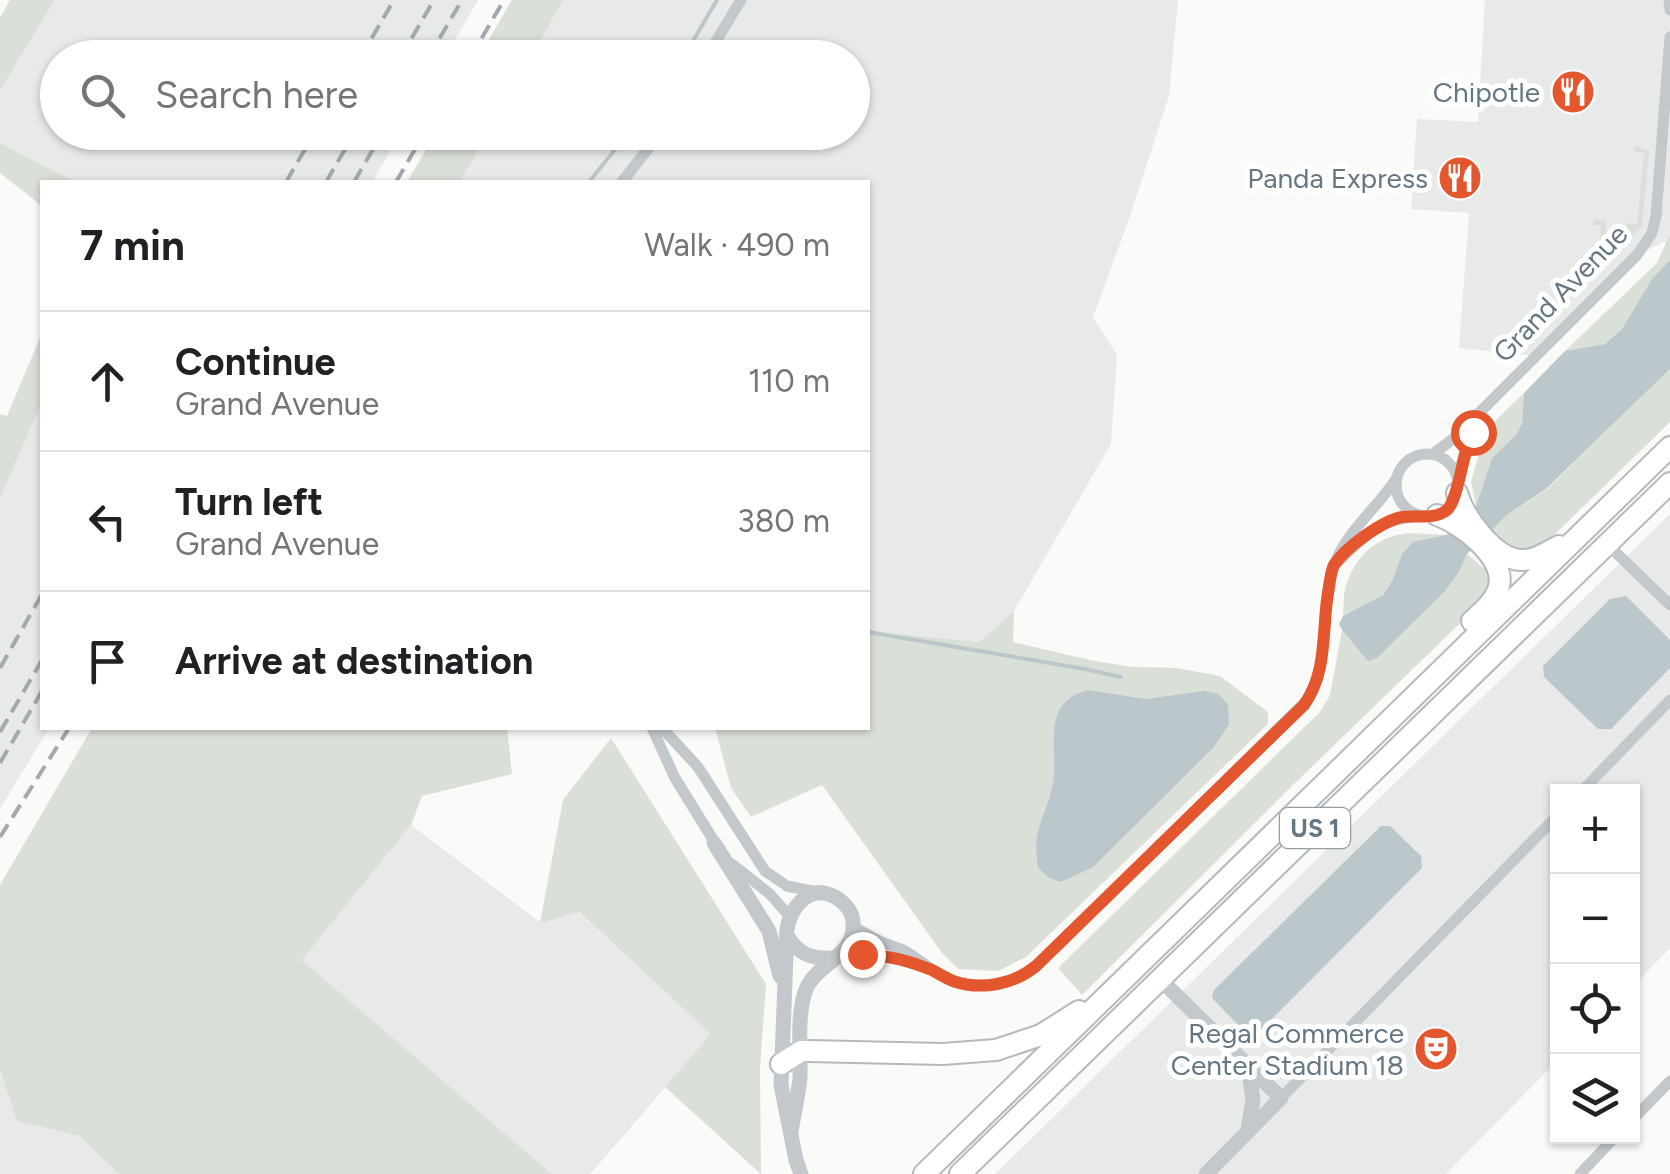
<!DOCTYPE html>
<html lang="en">
<head>
<meta charset="utf-8">
<style>
	:root { --surface:#fff; --page:#f6f6f6; --text:#202124; --muted:#757577; --line:#e0e0e0 }
	body { margin:0; font-family:Figtree,sans-serif; background:var(--page); color:var(--text) }
	.controls { position:absolute; right:30px; bottom:30px; display:grid; overflow:hidden; border-radius:0px; box-shadow:0 2px 8px #0004 }
	.controls button { width:90px; height:90px; display:grid; place-items:center; padding:0; border:0; border-bottom:2px solid var(--line); background:var(--surface); color:var(--text); font:50px sans-serif }
	.stop { position:absolute; width:30px; height:30px; margin:-22px; border:8px solid #e4572e; border-radius:50%; background:#fff }
	.stop.end { background:#e4572e; border-color:#fff; box-shadow:0 2px 10px #0008 }
	.list { margin:0; padding:0; list-style:none }
	h2 { display:flex; justify-content:space-between; align-items:center; height:130px; margin:0; padding:0 40px; font-size:42px }
	h2 small { font-size:32px; font-weight:400; color:var(--muted) }
	.list li { display:grid; grid-template-columns:65px 1fr auto; gap:30px; align-items:center; box-sizing:border-box; height:140px; padding:0 40px; border-top:2px solid var(--line) }
	.list b { display:block; font-size:38px; white-space:nowrap }
	.list p { margin:0; font-size:32px; white-space:nowrap; color:var(--muted) }
	.list em { font-size:32px; font-style:normal; color:var(--muted) }
	.icon { flex:none; width:55px; height:55px; fill:none; stroke:currentColor; stroke-width:2; stroke-linecap:round; stroke-linejoin:round }
	.map { position:relative; flex:none; width:1670px; height:1174px; overflow:hidden }
	.search { position:absolute; background:var(--surface); box-shadow:0 2px 8px #0004; left:40px; top:40px; width:830px; height:110px; display:flex; align-items:center; gap:25px; box-sizing:border-box; padding:0 35px; border-radius:55px; color:var(--muted); font-size:38px }
	.panel { position:absolute; background:var(--surface); box-shadow:0 2px 8px #0004; left:40px; top:180px; width:830px; height:550px; border-radius:0px }
	.map>svg:first-child { display:block }
</style>
</head>
<body>
<div class="map">
<svg width="1670" height="1174" viewBox="0 0 1670 1174">
	<rect width="100%" height="100%" fill="#fafaf8"/>
	<g fill="#e8e9e9">
		<path d="M55 0H478L445 57 58 58V132L401 133 372 182H76L0 143V90Z"/>
		<path d="M512 0H1178L1169 96 1128 222 1093 317 1117 355 1111 444 1014 611 979 642 868 631V182H407L436 133 852 132V58L479 57Z"/>
		<path d="M1485 0H1670V234L1668 240 1637 255 1535 356 1459 348 1469 213 1411 209 1417 119 1478 122Z"/>
		<path d="M42 402V728H49L0 809V499Z"/>
		<path d="M1670 514V948L1633 986 1632 792H1558L1557 1061 1446 1174H995Z"/>
		<path d="M411 825 540 922 578 912 712 1034 590 1174H552L302 960Z"/>
		<path d="M0 1070 17 1121 80 1136 119 1174H0Z"/>
	</g>
	<g fill="#dadfd7">
		<path d="M10 0H55L0 90V18Z"/>
		<path d="M512 0H563L531 57H479Z"/>
		<path d="M436 133H488L460 182H407Z"/>
		<path d="M0 143 76 182H42V206L0 173Z"/>
		<path d="M1636 146 1649 151 1642 226 1603 262H1599L1601 225H1593L1594 220 1606 221V233L1627 234V223L1637 224 1644 153 1634 151Z"/>
		<path d="M1670 234V260L1652 279 1622 329 1605 344 1565 351 1657 263Z"/>
		<path d="M42 333V402L0 499V414L7 416Z"/>
		<path d="M1670 369V422L1545 544 1527 551 1506 549 1489 532 1508 514 1547 489Z"/>
		<path d="M1524 393 1522 423 1516 435 1492 458 1476 506 1471 482 1484 436 1498 418Z"/>
		<path d="M1409 533 1446 535 1413 543 1402 554 1392 581 1383 595 1343 616C1344 605 1343 592 1347 582 1358 553 1379 536 1409 533Z"/>
		<path d="M1467 554 1492 575 1482 602 1294 784 1082 995 1058 968 1320 712 1330 695 1342 630 1368 660 1459 572Z"/>
		<path d="M1014 611 1013 642 1090 660 1132 667 1177 668 1220 676 1268 712V724L1026 957 998 971 958 969 942 953 822 785 751 817 731 788 715 728H868V631L979 642Z"/>
		<path d="M92 728H507L512 774 422 796 411 825 302 960 552 1174H119L80 1136 17 1121 0 1070V885Z"/>
		<path d="M611 738 766 984 760 1069 761 1174 665 1087 711 1034 579 912 540 923 563 800Z"/>
	</g>
	<g fill="#bbc7cb">
		<path d="M1670 260V369L1546 489 1508 514 1467 554 1459 572 1444 592 1377 658 1368 661 1342 630 1339 624 1343 616 1383 595 1392 581 1402 554 1413 542 1446 535 1455 529 1476 506 1492 458 1516 435 1522 423 1524 393 1565 351 1605 344 1622 329 1652 279Z"/>
		<path d="M1626 596 1670 640V668L1611 729H1598L1544 677 1543 666 1610 599Z"/>
		<path d="M1088 690 1146 699 1204 691 1218 694 1228 704 1229 724 1214 747 1093 867 1061 882 1049 878 1038 868C1037 858 1035 847 1037 837 1040 819 1050 802 1053 783 1059 747 1039 703 1088 690Z"/>
		<path d="M1381 826H1390L1421 856 1422 868 1259 1032 1244 1031 1212 998 1214 990Z"/>
	</g>
	<g fill="none" stroke-linecap="round" stroke-linejoin="round">
		<g stroke="#bbc7cb" stroke-width="4">
			<path d="M683 58 717 0"/>
			<path d="M589 182 629 132"/>
			<path d="M868 632 1085 669 1121 677"/>
		</g>
		<defs>
			<g id="trunk">
				<path d="M1457 493C1464 517 1494 559 1521 560 1535 561 1547 552 1559 546"/>
				<path d="M1437 515C1462 524 1509 559 1498 590 1493 603 1482 612 1472 621"/>
				<path d="M781 1064 801 1051H809L943 1054 996 1050 1041 1035 1079 1011"/>
				<path d="M924 1174 1670 447"/>
				<path d="M960 1174 1670 483"/>
			</g>
		</defs>
		<use href="#trunk" stroke="#b4b9bd" stroke-width="24"/>
		<g stroke="#c3c8cc" stroke-width="11">
			<path d="M1669 0 1670 10"/>
			<path d="M706 58 741 0"/>
			<path d="M622 182 661 132"/>
			<path d="M1433 454 1453 439 1637 255 1652 233 1656 216 1670 37"/>
			<circle cx="1427" cy="485" r="31"/>
			<path d="M1458 477 1466 447 1482 416"/>
			<path d="M1607 544 1670 605"/>
			<path d="M1338 562C1364 536 1380 519 1419 516"/>
			<path d="M652 728 675 778 717 846"/>
			<path d="M662 728 698 767 765 871 787 886 817 892"/>
			<path d="M1581 792 1670 700"/>
			<path d="M732 864 770 894 790 917"/>
			<path d="M854 927C863 932 872 938 882 942 890 945 897 947 905 951 919 959 931 970 945 978 975 993 1011 985 1037 966L1308 699C1332 659 1319 611 1333 568 1345 532 1376 510 1396 479"/>
			<path d="M840 953 880 955 915 964"/>
			<path d="M1281 1098 1558 815"/>
			<path d="M1632 1120 1670 1081"/>
			<path d="M1580 1174 1616 1136"/>
		</g>
		<g stroke="#c3c8cc" stroke-width="15">
			<path d="M714 843 769 931 780 976"/>
			<path d="M787 936C799 955 812 959 833 958"/>
			<path d="M1160 979 1281 1098 1206 1174"/>
			<path d="M1248 1130 1253 1100 1248 1065"/>
			<path d="M791 1131C794 1114 798 1096 800 1078 801 1052 796 1011 807 987 818 964 852 956 853 928 855 912 843 899 828 894 806 887 790 910 787 929L781 1085 796 1160 801 1174"/>
		</g>
		<use href="#trunk" stroke="#fff" stroke-width="20"/>
		<g stroke="#a2aab0" stroke-width="4" stroke-dasharray="15 8" stroke-linecap="butt">
			<path d="M360 58 394 0"/>
			<path d="M400 58 434 0"/>
			<path d="M428 58 462 0"/>
			<path d="M470 58 504 0"/>
			<path d="M286 182 315 132"/>
			<path d="M326 182 355 132"/>
			<path d="M354 182 383 132"/>
			<path d="M396 182 425 132"/>
			<path d="M0 668 42 594"/>
			<path d="M0 732 42 660"/>
			<path d="M0 763 42 691"/>
			<path d="M0 837 69 728"/>
		</g>
	</g>
	<g fill="none" stroke-linecap="round" stroke-linejoin="round">
		<path stroke="#e4572e" stroke-width="12" d="M862 954C886 955 910 961 932 970 939 974 946 978 953 981 982 991 1014 984 1036 966L1304 705C1329 670 1321 627 1329 587 1330 580 1331 571 1334 565 1346 547 1382 521 1402 517 1416 515 1435 520 1447 510 1459 499 1462 452 1473 432"/>
	</g>
	<defs>
		<symbol id="restaurant-disc" viewBox="-11 -11 22 22"><circle r="9.5" fill="#e4572e" stroke="#fff"/><path d="M-5-6h1v4h1v-4h1v4h1v-4h1v5L-1.5 .5V6h-2V.5L-5-1ZM5-6V6H3V1.5H1.5Q1.5-4 5-6Z" fill="#fff"/></symbol>
		<symbol id="theatre-disc" viewBox="-11 -11 22 22"><circle r="9.5" fill="#e4572e" stroke="#fff"/><path d="M-5-5.5Q0-4 5-5.5V0Q5 5 0 6Q-5 5-5 0ZM-3.3-2.5H-1v1.5H-3.3ZM1-2.5H3.3v1.5H1ZM-2.8 1Q0 5.5 2.8 1Z" fill="#fff"/></symbol>
	</defs>
	<g fill-rule="evenodd">
		<use href="#restaurant-disc" x="1548" y="67" width="50" height="50"/>
		<use href="#restaurant-disc" x="1435" y="153" width="50" height="50"/>
		<use href="#theatre-disc" x="1411" y="1024" width="50" height="50"/>
	</g>
	<g text-anchor="middle" dominant-baseline="central" stroke-width="10" stroke-linejoin="round" paint-order="stroke">
		<rect fill="#fff" stroke="#939fa8" stroke-width="2.5" x="1280" y="808" width="70" height="40" rx="8"/>
		<g font-size="25" font-weight="bold" fill="#657683">
			<text x="1315" y="828">US 1</text>
		</g>
		<g font-size="28" fill="#657683" stroke="#fff" text-anchor="end">
			<text x="1540" y="92">Chipotle</text>
			<text x="1428" y="178">Panda Express</text>
			<text x="1404" y="1033">Regal Commerce<tspan x="1404" dy="32">Center Stadium 18</tspan></text>
		</g>
		<g font-size="28" fill="#657683" stroke="#fff">
			<text transform="translate(1560 293) rotate(-46)">Grand Avenue</text>
		</g>
	</g>
</svg>
<div class="controls">
<button>+</button>
<button>−</button>
<button><svg class="icon" aria-label="locate" viewBox="0 0 24 24"><circle cx="12" cy="12" r="6"/><path d="M12 2v4M12 18v4M2 12h4M18 12h4"/></svg></button>
<button><svg class="icon" aria-label="layers" viewBox="0 0 24 24"><path d="M12 4l9 5-9 5-9-5zM3 14l9 5 9-5"/></svg></button>
</div>
<div class="stop" style="left:1473px;top:432px"></div>
<div class="stop end" style="left:862px;top:954px"></div>
<div class="search"><svg class="icon" aria-label="search" viewBox="0 0 24 24"><circle cx="10" cy="10" r="6"/><path d="M15 15l6 6"/></svg>Search here</div>
<section class="panel">
<h2>7 min<small>Walk · 490 m</small></h2>
<ul class="list">
<li><svg class="icon" aria-label="ahead" viewBox="0 0 24 24"><path d="M12 20V5M6 11l6-6 6 6"/></svg><div><b>Continue</b><p>Grand Avenue</p></div><em>110 m</em></li>
<li><svg class="icon" aria-label="left" viewBox="0 0 24 24"><path d="M17 20v-9H6M10 6l-5 5 5 5"/></svg><div><b>Turn left</b><p>Grand Avenue</p></div><em>380 m</em></li>
<li><svg class="icon" aria-label="arrive" viewBox="0 0 24 24"><path d="M6 21V4h12l-3 4 3 4H6"/></svg><div><b>Arrive at destination</b></div></li>
</ul>
</section>
</div>
</body>
</html>
